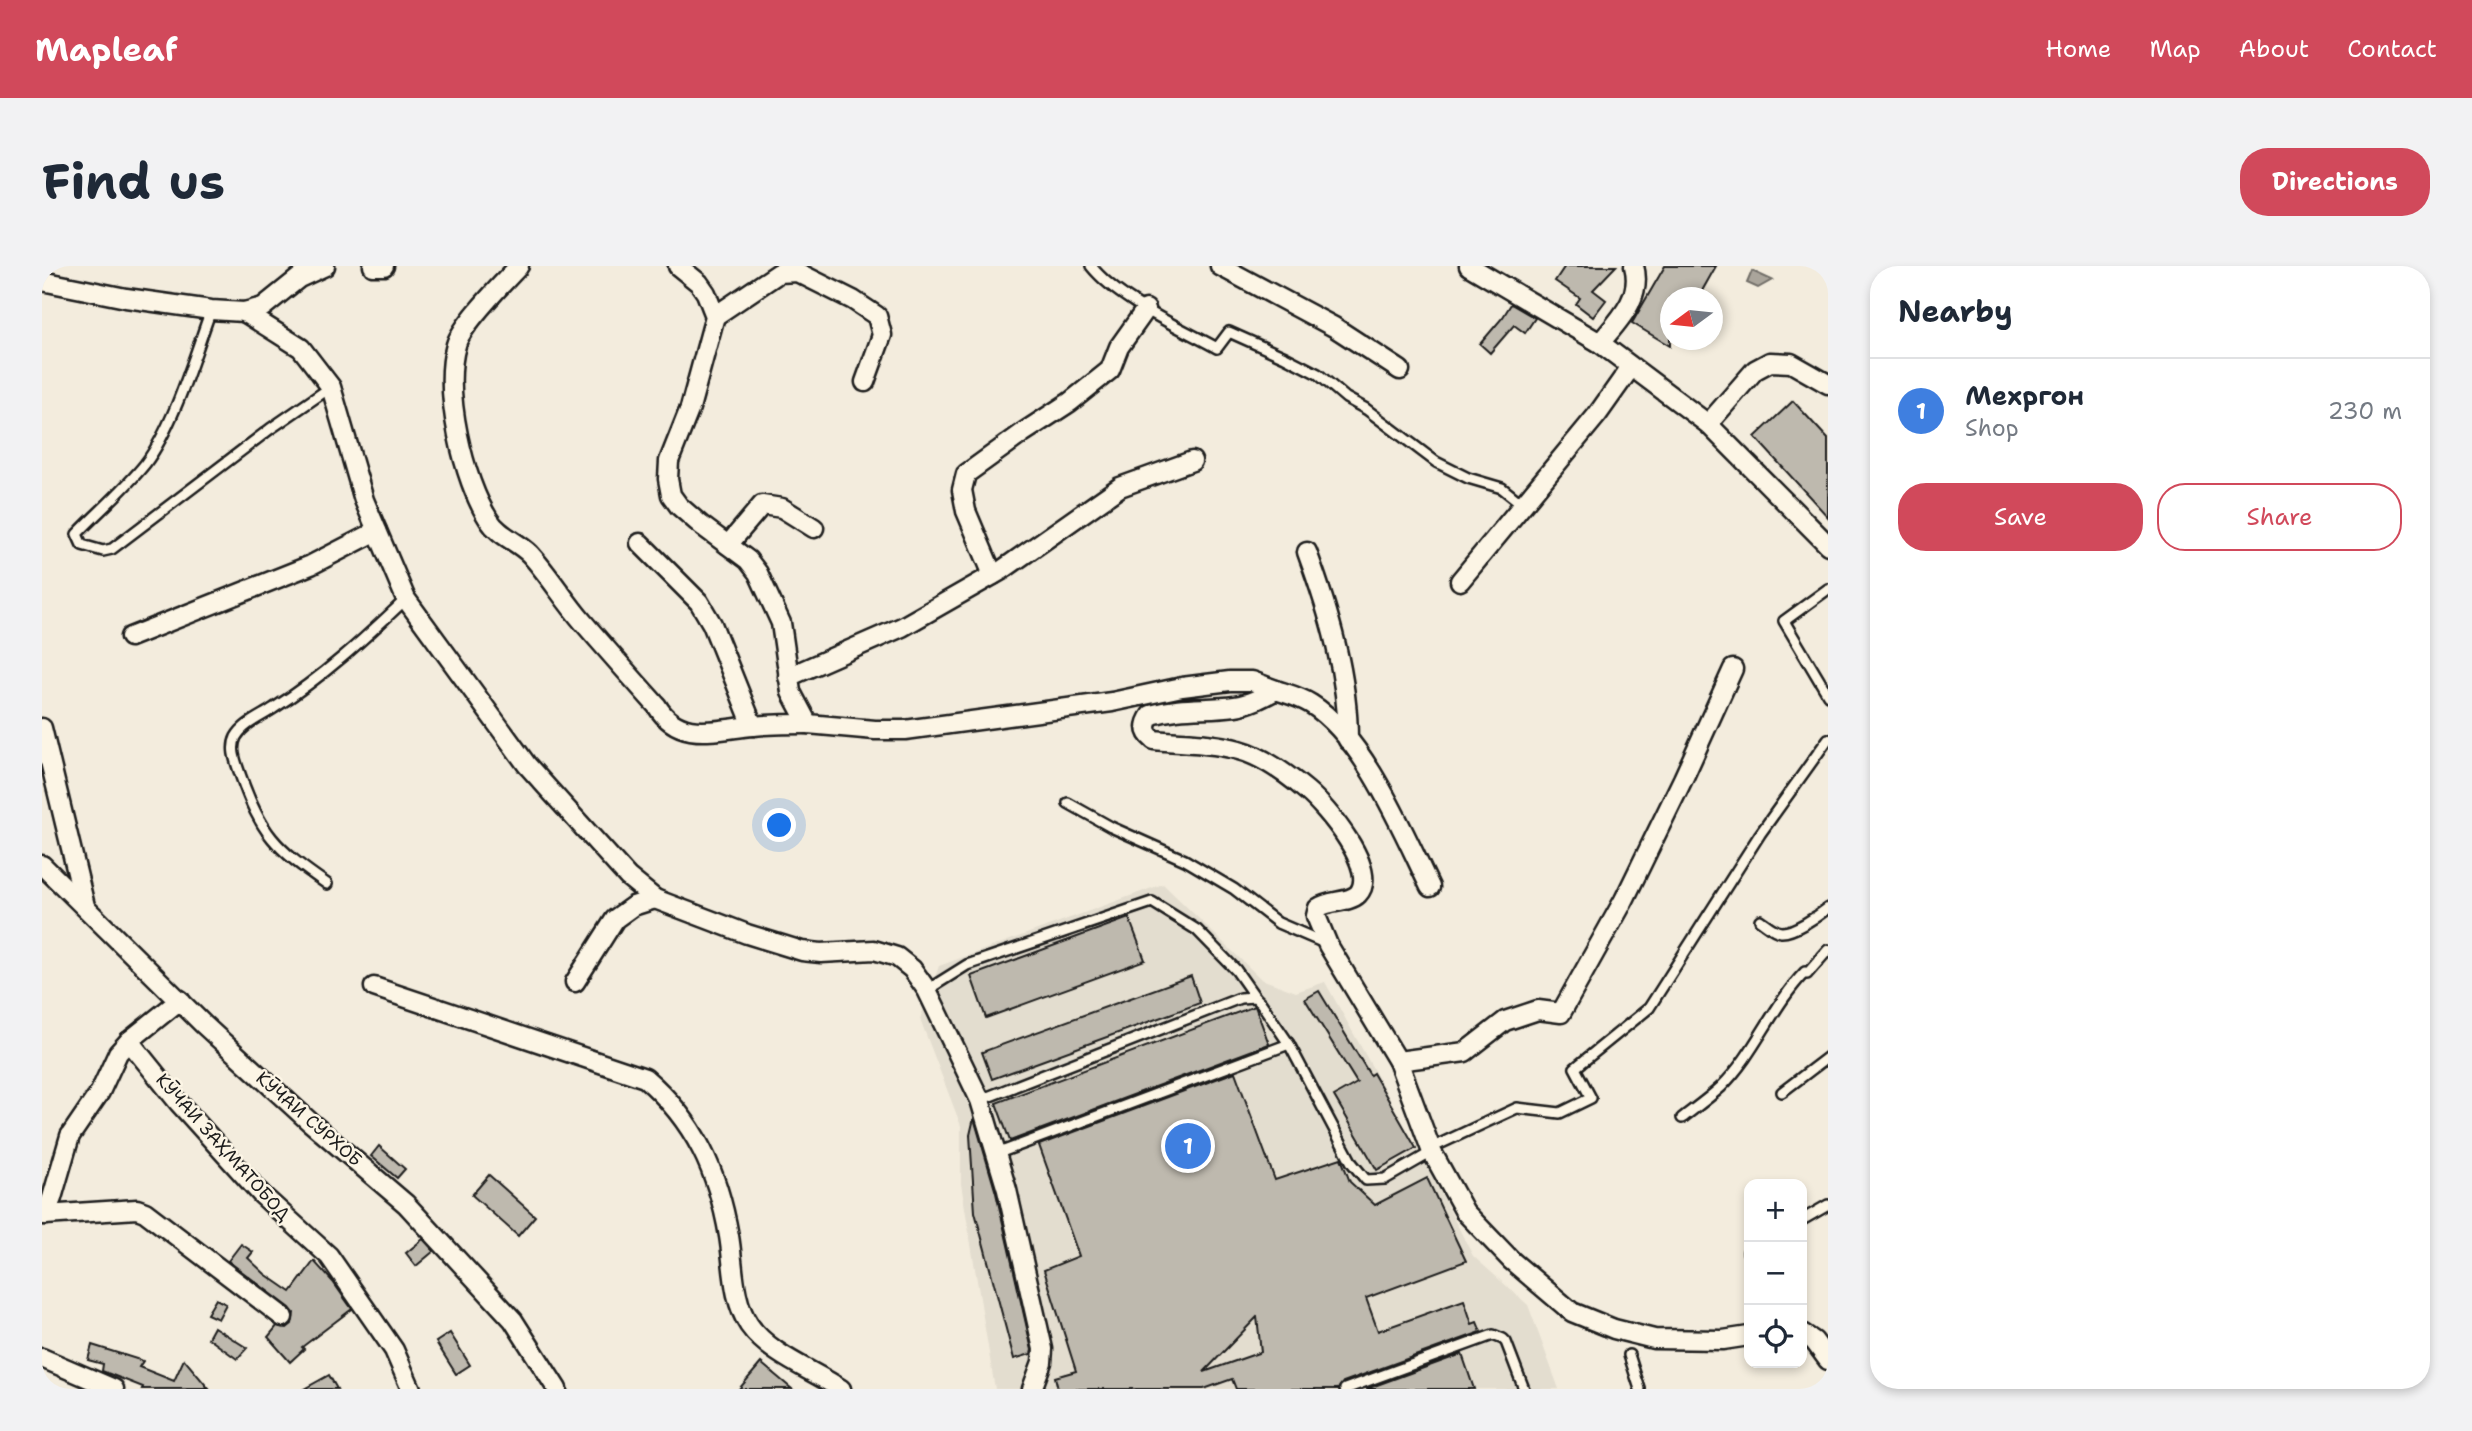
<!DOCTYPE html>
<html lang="en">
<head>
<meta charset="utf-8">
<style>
	:root { --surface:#fff; --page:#f2f2f3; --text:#1f2937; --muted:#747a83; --line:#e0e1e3; --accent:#d1495b }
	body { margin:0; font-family:"Shantell Sans",sans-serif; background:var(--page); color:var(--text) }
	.controls { position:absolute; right:21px; bottom:21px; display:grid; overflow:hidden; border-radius:14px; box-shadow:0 4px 10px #0003 }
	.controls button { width:63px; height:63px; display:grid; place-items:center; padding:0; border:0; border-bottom:2px solid var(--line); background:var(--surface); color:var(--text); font:35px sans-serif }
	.compass { position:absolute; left:1618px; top:21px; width:63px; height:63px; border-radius:50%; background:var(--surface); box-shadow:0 4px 10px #0003; rotate:255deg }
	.you { position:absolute; left:738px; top:560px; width:24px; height:24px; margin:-18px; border:5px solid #fff; border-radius:50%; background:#1a73e8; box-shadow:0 0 0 10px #1a73e833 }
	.badge { display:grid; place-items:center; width:46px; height:46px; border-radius:50%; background:var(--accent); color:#fff; font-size:23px; font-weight:700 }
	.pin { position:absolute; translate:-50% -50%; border:4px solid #fff; box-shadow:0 2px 7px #0006 }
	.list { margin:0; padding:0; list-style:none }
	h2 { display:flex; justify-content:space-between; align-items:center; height:91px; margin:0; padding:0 28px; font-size:30px }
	h2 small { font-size:23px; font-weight:400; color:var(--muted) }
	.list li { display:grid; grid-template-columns:46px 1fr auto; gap:21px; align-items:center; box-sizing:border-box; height:105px; padding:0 28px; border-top:2px solid var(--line) }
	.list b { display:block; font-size:26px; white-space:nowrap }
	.list p { margin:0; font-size:23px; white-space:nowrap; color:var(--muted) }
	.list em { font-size:23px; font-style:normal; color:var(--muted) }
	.actions { display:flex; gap:14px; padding:21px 28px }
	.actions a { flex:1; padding:16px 0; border:2px solid var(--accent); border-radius:28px; text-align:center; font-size:24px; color:var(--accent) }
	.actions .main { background:var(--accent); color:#fff }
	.icon { flex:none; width:38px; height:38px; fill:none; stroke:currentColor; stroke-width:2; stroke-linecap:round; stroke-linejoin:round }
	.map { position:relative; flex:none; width:1786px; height:1123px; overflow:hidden; border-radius:28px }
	header { display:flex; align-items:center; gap:42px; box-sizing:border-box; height:98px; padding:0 35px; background:var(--accent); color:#fff }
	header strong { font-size:33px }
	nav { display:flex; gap:38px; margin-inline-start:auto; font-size:24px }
	.intro { display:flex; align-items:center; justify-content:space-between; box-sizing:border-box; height:168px; padding:0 42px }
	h1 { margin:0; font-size:49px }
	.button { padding:18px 32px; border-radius:28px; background:var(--accent); color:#fff; font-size:24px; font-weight:700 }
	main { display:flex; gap:42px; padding:0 42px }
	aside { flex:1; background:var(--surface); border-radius:28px; box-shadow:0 4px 10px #0003 }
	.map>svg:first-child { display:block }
</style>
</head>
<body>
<header>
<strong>Mapleaf</strong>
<nav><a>Home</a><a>Map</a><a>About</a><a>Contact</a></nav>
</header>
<div class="intro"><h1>Find us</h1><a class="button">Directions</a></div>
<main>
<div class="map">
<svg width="1786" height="1123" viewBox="0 0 1786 1123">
	<rect width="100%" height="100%" fill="#f3ecdd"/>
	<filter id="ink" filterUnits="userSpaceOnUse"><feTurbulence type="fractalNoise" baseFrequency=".0143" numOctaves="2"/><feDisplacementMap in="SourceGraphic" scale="14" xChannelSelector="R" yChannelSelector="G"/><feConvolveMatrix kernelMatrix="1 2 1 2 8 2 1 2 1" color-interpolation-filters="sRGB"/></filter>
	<g filter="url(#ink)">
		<path fill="#e3ddcf" d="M1121 618 1219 713 1254 726 1283 716 1385 900 1431 990 1486 1039 1517 1123H953L919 918V860L878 753 897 700Z"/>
		<path fill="#aaa59b" stroke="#716e68" stroke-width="2" d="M1710 5 1730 14 1716 22 1705 17Z"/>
		<g fill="#beb9ae" stroke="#1c1c1c" stroke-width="2" fill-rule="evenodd">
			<path d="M1523 0H1574L1551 24 1564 34 1551 51 1534 38 1538 32 1513 15Z"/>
			<path d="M1623 0H1674L1656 32H1628V80L1590 57Z"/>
			<path d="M1469 38 1493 52 1483 67 1472 59 1448 87 1438 78 1461 51Z"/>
			<path d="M1751 135 1786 173V251L1713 171Z"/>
			<path d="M1087 652 1103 694 944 752 929 710Z"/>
			<path d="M1149 710 1158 737 950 813 940 786Z"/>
			<path d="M1277 725 1328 809 1331 807 1374 882 1335 904 1292 830 1315 817 1263 733Z"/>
			<path d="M1213 740 1227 778 968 875 954 837Z"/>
			<path d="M1193 806 1233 914 1299 892 1308 916 1333 939 1385 912 1424 995 1324 1032 1336 1065 1422 1034 1430 1058 1435 1056 1439 1066 1301 1116 1296 1123H1194L1190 1113 1162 1123H1016L1013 1111 1034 1105 1002 1004 1037 990 997 879ZM1215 1051 1219 1086 1162 1106Z"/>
			<path d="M932 852 954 927 990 1084 989 1088 972 1093 933 946 928 869Z"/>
			<path d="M337 880 363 903 355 912 329 890Z"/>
			<path d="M447 909 493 950 476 970 430 929Z"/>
			<path d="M381 973 392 985 374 1000 364 987Z"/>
			<path d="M199 978 211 986 206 992 223 1008 249 1026 272 995 291 1016 310 1043 260 1081 262 1083 248 1096 226 1071 235 1060 245 1062 250 1058 252 1047 248 1042 186 995Z"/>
			<path d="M174 1033 184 1038 176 1053 165 1048Z"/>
			<path d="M172 1061 205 1082 195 1093 166 1072Z"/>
			<path d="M408 1067 428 1099 414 1108 394 1076Z"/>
			<path d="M50 1079 101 1095 97 1101 132 1115 142 1093 167 1123H100L101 1121 60 1105 61 1098 46 1094Z"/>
			<path d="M1420 1088 1432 1123H1324Z"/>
			<path d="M719 1097 750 1123H697Z"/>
			<path d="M287 1109 295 1123H262Z"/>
		</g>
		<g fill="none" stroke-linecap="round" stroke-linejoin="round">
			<defs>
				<g id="service">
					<path d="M1049 0C1076 34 1137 61 1175 82L1187 66 1243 91 1276 108 1304 132 1324 143 1394 196 1426 212 1460 222 1480 238"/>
					<path d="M169 44C152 90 132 160 103 198 83 223 57 245 35 268L40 279 61 285 70 283 228 163 289 121"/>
					<path d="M1786 323 1742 355 1786 429"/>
					<path d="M1026 537 1069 561 1143 594 1192 623 1236 657 1285 678"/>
					<path d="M285 618C233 582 219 568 198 508 194 496 188 483 194 471 202 457 219 451 232 442 281 411 322 373 364 333"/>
					<path d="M1718 654C1724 658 1731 665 1739 666 1751 667 1776 650 1786 642"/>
					<path d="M885 724 925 699 1110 636 1155 664 1194 704 1213 731"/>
					<path d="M1740 826 1786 791"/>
					<path d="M938 834 1198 732 1213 731 1219 737 1247 778 1310 897 1324 914 1343 913 1390 886"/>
					<path d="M1640 852C1653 842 1667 832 1679 821 1713 788 1730 740 1763 706L1765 708 1786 684"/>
					<path d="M1389 882 1475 842 1518 847 1549 832 1533 802 1607 742 1718 568 1786 473"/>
					<path d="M954 888 1247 778"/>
					<path d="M1760 954 1786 939"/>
					<path d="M1706 986 1707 985"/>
					<path d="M1587 1089 1598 1123"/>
					<path d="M1303 1123 1451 1069 1461 1073 1464 1076 1482 1123"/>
				</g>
				<g id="minor">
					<path d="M331 0H342"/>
					<path d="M477 0C462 16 419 59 414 79 401 125 421 214 447 254 457 270 475 275 488 288 507 309 522 334 541 356 565 384 590 412 615 440 637 477 675 463 711 460 729 458 748 458 766 458"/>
					<path d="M636 0 657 17 664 27 673 50 648 142 627 195 626 213 629 229 637 240 659 259 706 294 716 307 739 357 749 426 766 458 833 464H863L1070 436 1140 421 1188 415H1210L1234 424C1221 431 1208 438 1193 440 1163 444 1140 440 1109 449 1102 459 1102 466 1112 474 1140 477 1169 476 1197 484 1220 490 1246 509 1265 525 1284 541 1338 604 1316 628 1307 637 1287 634 1276 642L1274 650 1286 679 1356 795 1390 886 1423 946 1470 995 1530 1046 1572 1063 1612 1073 1681 1074 1707 1070"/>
					<path d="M1178 0 1292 61 1358 104"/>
					<path d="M1427 0 1558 77 1666 158 1786 279"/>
					<path d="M0 15 84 32 169 44 202 46 221 41 257 12 283 0"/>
					<path d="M202 46 259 82 289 121 322 234 364 333 485 499 586 611 613 633 705 668 760 685 779 687 832 684 855 691 870 703 885 724 938 834 965 924 1001 1083 1000 1096 990 1123"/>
					<path d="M673 50 737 7 755 6 811 34 835 50 840 69 823 116"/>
					<path d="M1558 77C1576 55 1601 32 1592 0"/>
					<path d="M1666 158 1713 104 1728 96 1749 97 1786 118"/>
					<path d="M598 277 657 336 670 358 711 460"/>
					<path d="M686 279 720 239 740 242 772 262"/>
					<path d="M1265 286C1287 346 1306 410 1306 474"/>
					<path d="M951 309 924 245 920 224 924 208 982 166 1028 136 1068 104 1077 81 1104 43"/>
					<path d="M1418 315 1555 149 1589 101"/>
					<path d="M88 371 269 299 335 265"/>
					<path d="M746 411 860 361 960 304 1078 221 1150 195"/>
					<path d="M1234 424C1246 428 1258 431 1269 438 1322 471 1361 566 1388 621"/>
					<path d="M0 462 43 640"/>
					<path d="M0 599 161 758 268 856 364 938 471 1054 515 1123"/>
					<path d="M533 716 573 653 591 640 613 633"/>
					<path d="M332 721 603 812C653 855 676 906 687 970 692 999 690 1033 707 1059 728 1089 769 1103 799 1123"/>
					<path d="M87 775 137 837 220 929 287 990 352 1084 369 1123"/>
					<path d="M1356 795 1423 786 1463 755 1496 744 1519 747 1582 634 1641 513 1691 403"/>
					<path d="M0 949H3L10 932 28 870 58 826 76 787 87 775 138 734"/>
					<path d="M3 949 95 943 103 946 241 1051"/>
					<path d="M1760 1067 1772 1075 1786 1094"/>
					<path d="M0 1092 72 1123"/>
				</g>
			</defs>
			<use href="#service" stroke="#1c1c1c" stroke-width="14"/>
			<use href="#minor" stroke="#1c1c1c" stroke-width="23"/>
			<use href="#service" stroke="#fcf5e5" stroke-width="9"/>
			<use href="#minor" stroke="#fcf5e5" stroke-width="18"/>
		</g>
	</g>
	<g text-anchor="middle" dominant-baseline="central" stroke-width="5" stroke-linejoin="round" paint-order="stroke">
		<g font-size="18" fill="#1c1c1c" stroke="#fcf5e5">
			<text transform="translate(267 853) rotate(41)">КӮЧАИ СУРХОБ</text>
			<text transform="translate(181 881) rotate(48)">КӮЧАИ ЗАҲМАТОБОД</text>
		</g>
	</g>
</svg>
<div class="controls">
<button>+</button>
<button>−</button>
<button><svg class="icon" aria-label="locate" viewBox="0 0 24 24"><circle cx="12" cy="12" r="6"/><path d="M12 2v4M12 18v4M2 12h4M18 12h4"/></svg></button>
</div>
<svg class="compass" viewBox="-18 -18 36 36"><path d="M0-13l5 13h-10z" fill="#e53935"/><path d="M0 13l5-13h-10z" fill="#747a83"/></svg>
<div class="you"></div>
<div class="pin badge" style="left:1146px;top:880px;background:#3f7fe0">1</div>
</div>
<aside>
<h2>Nearby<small></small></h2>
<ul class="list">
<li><span class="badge" style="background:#3f7fe0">1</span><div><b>Мехргон</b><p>Shop</p></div><em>230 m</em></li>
</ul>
<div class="actions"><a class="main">Save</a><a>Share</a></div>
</aside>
</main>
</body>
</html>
